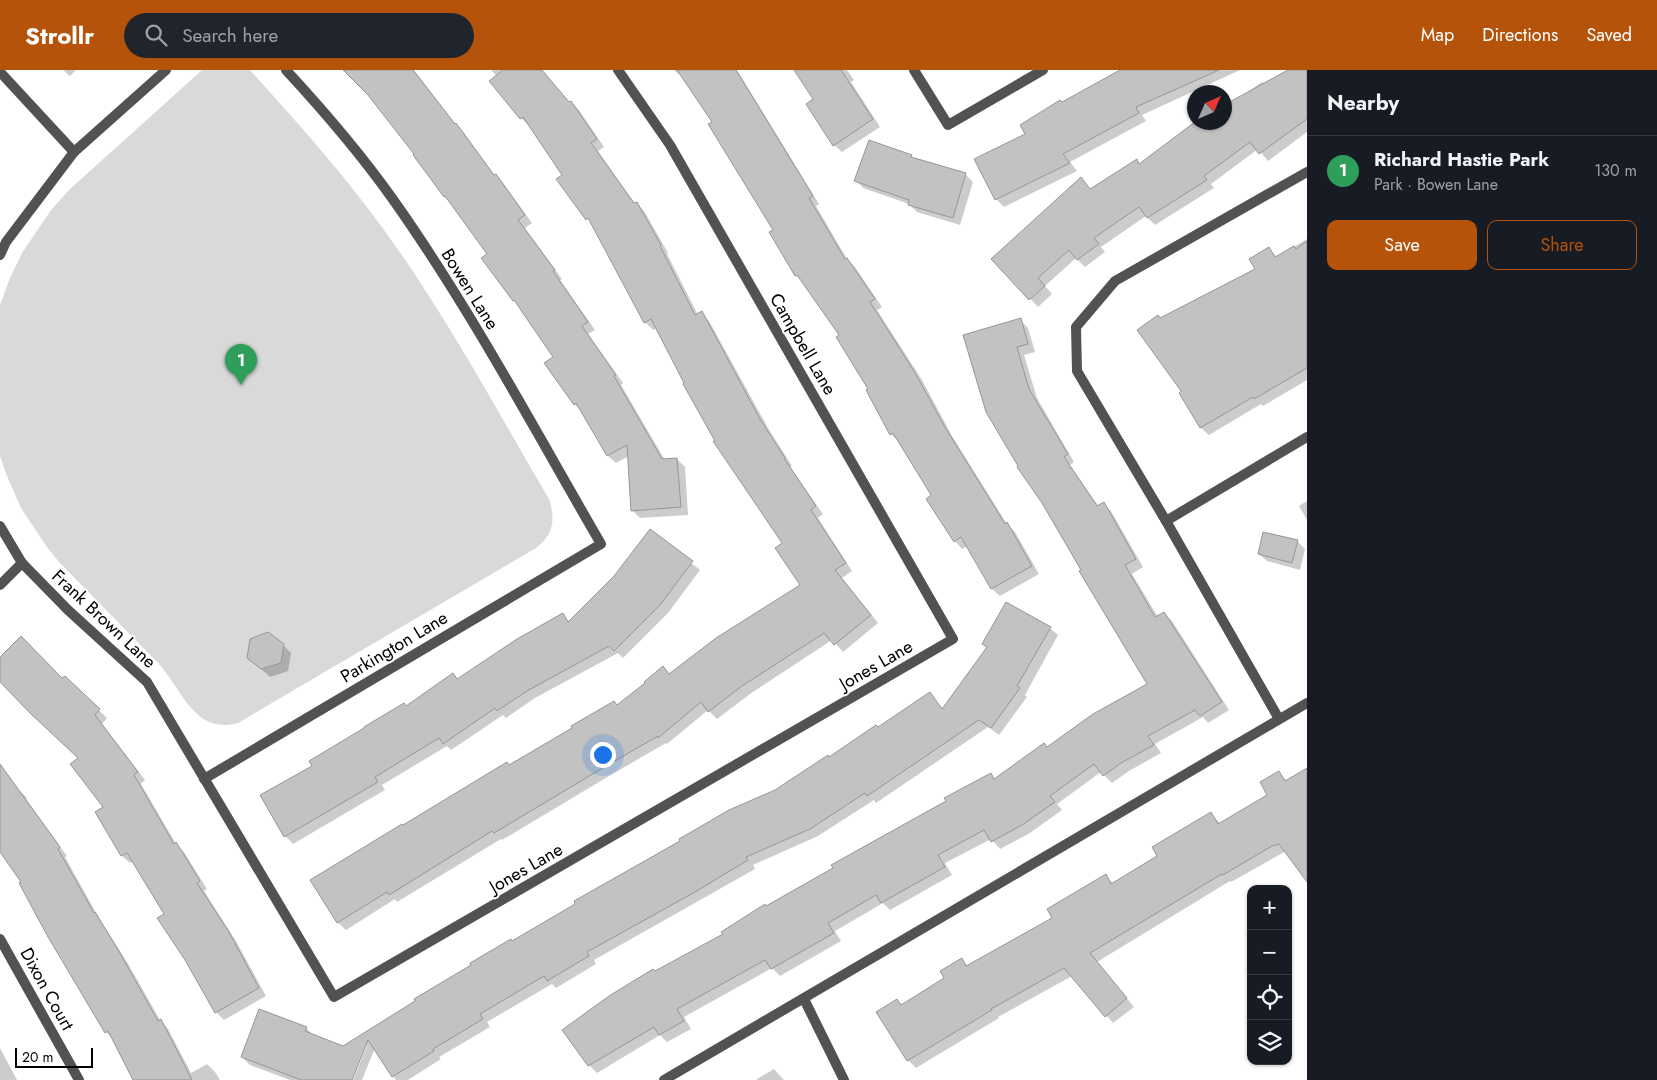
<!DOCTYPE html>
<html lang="en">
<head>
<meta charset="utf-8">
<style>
	:root { --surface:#171b24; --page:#20242c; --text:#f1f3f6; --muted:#9ea1a6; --line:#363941; --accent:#b45309 }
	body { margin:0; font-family:Jost,sans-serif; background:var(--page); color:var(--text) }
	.controls { position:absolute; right:15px; bottom:15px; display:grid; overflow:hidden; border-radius:10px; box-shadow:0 1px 4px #0004 }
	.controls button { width:45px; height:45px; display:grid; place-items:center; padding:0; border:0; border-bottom:1px solid var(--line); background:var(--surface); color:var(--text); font:25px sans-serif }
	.compass { position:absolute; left:1187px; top:15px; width:45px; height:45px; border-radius:50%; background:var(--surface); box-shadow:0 1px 4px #0004; rotate:45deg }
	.scale { position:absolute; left:15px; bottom:12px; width:78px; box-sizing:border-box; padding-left:5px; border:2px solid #000; border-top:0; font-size:14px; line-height:18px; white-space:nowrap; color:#000; -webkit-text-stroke:4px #fff; paint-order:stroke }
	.you { position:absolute; left:602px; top:684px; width:18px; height:18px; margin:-12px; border:4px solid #fff; border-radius:50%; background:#1a73e8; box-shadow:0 0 0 8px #1a73e833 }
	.badge { display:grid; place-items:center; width:32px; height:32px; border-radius:50%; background:var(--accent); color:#fff; font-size:16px; font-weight:700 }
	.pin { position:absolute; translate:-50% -41px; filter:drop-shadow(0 1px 2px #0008) }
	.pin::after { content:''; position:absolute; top:26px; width:18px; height:15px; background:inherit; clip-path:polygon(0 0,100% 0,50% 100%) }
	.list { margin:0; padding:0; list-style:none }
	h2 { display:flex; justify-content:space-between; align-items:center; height:65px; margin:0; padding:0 20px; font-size:21px }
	h2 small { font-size:16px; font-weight:400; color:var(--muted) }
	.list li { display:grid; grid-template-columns:32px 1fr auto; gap:15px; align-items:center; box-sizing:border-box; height:70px; padding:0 20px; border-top:1px solid var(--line) }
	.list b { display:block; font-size:19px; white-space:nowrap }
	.list p { margin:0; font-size:16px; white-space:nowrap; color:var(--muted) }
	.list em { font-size:16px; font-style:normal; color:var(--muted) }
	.actions { display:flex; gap:10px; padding:15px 20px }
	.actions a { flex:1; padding:11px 0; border:1px solid var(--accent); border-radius:10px; text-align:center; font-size:18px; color:var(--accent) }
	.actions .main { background:var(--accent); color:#fff }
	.icon { flex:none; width:28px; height:28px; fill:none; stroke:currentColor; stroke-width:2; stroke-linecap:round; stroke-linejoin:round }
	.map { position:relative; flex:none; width:1307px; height:1010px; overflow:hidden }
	header { display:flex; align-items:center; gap:30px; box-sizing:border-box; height:70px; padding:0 25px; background:var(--accent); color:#fff }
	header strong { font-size:24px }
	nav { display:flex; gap:28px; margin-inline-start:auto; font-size:18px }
	.search { width:350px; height:45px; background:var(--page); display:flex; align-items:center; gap:12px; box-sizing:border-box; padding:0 18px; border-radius:28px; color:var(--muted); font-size:19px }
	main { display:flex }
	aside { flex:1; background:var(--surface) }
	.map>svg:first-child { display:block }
</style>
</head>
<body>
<header>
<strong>Strollr</strong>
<div class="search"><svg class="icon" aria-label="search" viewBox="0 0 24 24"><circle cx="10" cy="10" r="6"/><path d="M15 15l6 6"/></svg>Search here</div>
<nav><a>Map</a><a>Directions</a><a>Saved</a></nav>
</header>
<main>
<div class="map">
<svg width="1307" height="1010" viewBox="0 0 1307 1010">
	<rect width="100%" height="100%" fill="#fff"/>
	<path fill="#d9d9d9" d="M202 0H250C297 52 343 103 384 160 446 245 496 339 549 429 556 450 553 465 536 478L238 653C196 665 182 621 160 595L59 492 47 477 21 438 7 406 0 386V235L10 208 22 183 51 140 69 120Z"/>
	<g fill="#0003">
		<path d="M63 0H76L70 6Z"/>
		<path d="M345 0H414L456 55 464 63 495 106 503 113 532 153 525 158 562 209 560 210 595 260 588 264 623 313 621 315 665 390 677 389 685 397 688 445 640 448 632 440 629 386 616 393 608 386 582 341 574 334 555 287 520 236 514 230 488 184 415 86 416 85 369 24Z"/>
		<path d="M491 0H542L570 33 571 32 579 40 604 77 598 81 635 134 636 133 644 141 668 183 667 184 698 245 701 243 709 251 768 358 792 396 790 397 823 444 818 448 852 501 842 508 878 553 843 582 832 570 750 624 717 649 708 640 667 674 666 673 604 709 502 770 501 769 397 832 395 829 346 860 338 853 312 811 403 757 669 605 801 515 784 474 716 371 657 258 653 260 645 252 593 155 558 109 564 105 530 55 529 56 521 48 497 6Z"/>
		<path d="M674 0H737L819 134 816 136 847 189 855 197 882 237 877 240 922 310 952 366 1007 454 1015 462 1039 504 1000 526 992 519 967 476 962 479 955 471 933 426 899 372 891 364 870 319 840 265 805 214 796 205 775 160 713 53 680 3 678 4Z"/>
		<path d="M795 0H847L854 10 851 12 880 57 842 82 834 75 815 30Z"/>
		<path d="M1122 0H1240L1142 45 1146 51 1070 92 1077 101 1004 137 996 129 1027 64 1062 33Z"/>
		<path d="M1290 0H1307V62L1268 91 1258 79 1211 114 1214 118 1155 155 1146 146 1101 177 1105 182 1085 197 1076 188 1045 216 1052 224 1038 237 993 189 1081 109 1091 120 1137 91 1140 95 1224 52V39L1262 12 1265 14Z"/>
		<path d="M911 86 914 89 965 104 973 112 960 155 917 142 909 134 863 118 856 110Z"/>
		<path d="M1307 169V310L1263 336 1261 334 1209 365 1201 358 1181 323 1183 322 1160 249 1256 200 1269 179 1277 187Z"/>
		<path d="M1020 250 1028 258 1035 282 1024 285 1037 328 1074 392 1070 395 1099 437 1103 434 1111 441 1143 497 1132 504 1158 547 1164 543 1172 551 1229 640 1208 653 1203 647 1155 674 1161 683 1129 701 1112 713 1101 702 1057 734 1062 740 1030 763 1000 779 991 769 945 793 952 805 890 840 883 833 835 861 841 871 780 906 772 898 684 947 691 959 667 972 660 965 597 1003 589 995 655 903 725 865 766 837 835 799 991 704 995 709 1048 678 1148 614 1083 500 987 341Z"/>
		<path d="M1307 431V450L1299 436Z"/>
		<path d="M650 460 700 500 668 543 623 588 618 583 535 628 506 648 503 645 451 680 447 676 382 715 385 720 293 774 285 766 262 725 314 696 406 637 453 605 458 609 563 545 570 552 615 507Z"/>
		<path d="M1297 471 1305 479 1300 500 1267 491 1259 484Z"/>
		<path d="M1050 558 1058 565 1025 625 1027 627 999 665 988 657 876 733 874 730 818 766 753 795 755 799 594 890 596 894 556 918 552 914 487 952 490 957 439 987 441 989 408 1010H396L375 978 362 1010H353L367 975H364L351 1010H290L250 995 242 987 306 958 314 966 343 978 513 872 830 689 879 659 930 624 943 639 988 578 984 574Z"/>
		<path d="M283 575 291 583 288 601 270 607 249 588Z"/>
		<path d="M0 588 63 610 65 608 107 648 102 654 145 710 141 714 176 774 184 782 207 819 204 821 236 871 266 926 224 950 216 942 186 889 165 844 133 791 130 793 122 786 97 742 105 738 79 688 0 611Z"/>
		<path d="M1307 699V810L1286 781 1231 812 1230 811 1097 892 1134 937 1113 953 1072 906 998 947 999 948 916 998 908 990 878 943 897 931 902 936 946 908 962 890 968 896 1053 848 1105 806 1114 814 1159 786 1211 744 1221 754 1269 725 1278 702 1287 711Z"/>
		<path d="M0 701 27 728 26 729 67 786 65 787 99 848 127 892 160 950 168 959 191 1003 207 994 215 1002 220 1010H135L114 970 106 962 23 813 0 780Z"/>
		<path d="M0 978 17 1010H0Z"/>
		<path d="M774 999 784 1010H757V1009Z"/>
	</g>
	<g fill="#c2c2c2" stroke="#969696">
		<path d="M343 0H413L455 54 456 53 494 105 496 104 525 145 518 150 555 200 553 201 588 252 582 256 616 305 614 306 662 389 677 388 681 437 631 441 627 375 607 386 576 333 574 335 544 293 553 287 514 230 513 231 481 188 487 184 445 126 444 127 413 85 414 84 368 25Z"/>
		<path d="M503 0H542L569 32 571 31 597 69 591 73 634 133 637 132 661 175 660 176 695 245 702 241 760 349 785 388H784L816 436 811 440 846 493 835 500 871 545 834 575 824 563 742 616 708 642 701 632 658 668V666L596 702 494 763 492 761 389 825 387 822 337 853 310 810 402 754 403 755 507 692 509 695 572 658 571 656 614 631 617 635 645 613 644 612 663 596 669 604 716 568 800 515 775 478 782 473 713 371H715L683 314 684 313 651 249 644 253 588 148 586 150 556 109 562 105 523 47 520 49 489 11Z"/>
		<path d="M677 0H736L813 126 809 128 845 189 847 188 875 229 870 232 914 301 945 357 1005 454 1007 452 1032 496 991 519 961 467 954 472 926 429 931 425 893 363 890 365 866 320 868 319 836 267 839 265 797 205 795 206 769 162 773 160 708 54 712 52Z"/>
		<path d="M794 0H841L873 49 833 76 806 34 813 29Z"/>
		<path d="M1120 0H1219L1136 37 1139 43 1063 84 1070 93 995 130 974 89 1025 64 1020 55 1060 30 1062 32Z"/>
		<path d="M1288 0H1307V49L1259 84 1250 72 1204 106 1207 110 1147 148 1139 137 1117 152 1094 168 1099 174 1077 190 1069 180 1038 208 1045 216 1029 230 991 189 1081 107 1090 119 1137 89 1139 94 1195 52H1224V35Z"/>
		<path d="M869 70 912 85 911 87 966 103 953 148 908 135 909 130 854 111Z"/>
		<path d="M1307 171V298L1254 329 1253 327 1200 358 1179 323 1181 321 1137 260 1158 245 1160 248 1255 199 1249 189 1269 177 1275 187 1294 176 1296 179Z"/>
		<path d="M1021 248 1028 274 1017 277 1029 319 1068 384 1064 387 1097 436 1104 432 1136 489 1125 495 1155 547 1164 542 1222 632 1200 646 1195 640 1148 666 1154 675 1121 693 1103 706 1094 694 1050 726 1055 732 1022 755 991 772 984 760 938 785 945 797 881 833 876 825 828 853 834 863 771 899 765 890 677 939 684 951 659 965 654 957 588 996 562 960 609 926 653 899 655 901 723 864 721 862 765 834 766 836 833 798 831 795 946 731 944 728 991 703 994 709 1044 673 1047 677 1093 644 1147 614 1079 501 1081 500 1042 433 1017 397 1018 396 986 342 963 265Z"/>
		<path d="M650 459 693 491 660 535 614 581 609 576 527 621 497 641 495 638 443 674 439 668 375 707 378 712 284 767 260 725 312 696 309 691 364 658V657L404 633 406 636 453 603 457 609 517 569 563 543 568 552 614 506Z"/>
		<path d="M1263 462 1298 470 1292 493 1258 484Z"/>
		<path d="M1006 532 1051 557 1017 616 1020 618 991 658 979 650 867 726 865 723 810 759 746 787 748 790 695 822 587 882 589 886 547 911 544 906 480 944 483 949 433 979 434 981 392 1007 368 970 352 1010H301L241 987 259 939 307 957 305 961 343 976 415 931 414 929 471 895 470 893 511 869 512 871 575 834 574 831 680 771 679 769 729 740 775 720 828 685 829 687 876 655 878 657 930 622 942 639 987 577 982 574Z"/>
		<path d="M268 562 284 574 281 593 261 599 247 588 250 569Z"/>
		<path d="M21 566 62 608 65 606 100 639 95 645 138 702 134 705 174 774 176 772 200 811 197 813 229 862 259 918 215 943 185 890 157 848 164 844 127 783 121 786 95 742 103 737 70 694 78 688 30 643 0 612V587Z"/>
		<path d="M0 694 60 777 58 779 94 843 95 842 120 883 158 951 161 949 192 1010H133L108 961 105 963 48 867 19 813 21 812 0 782Z"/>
		<path d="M1307 698V812L1279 774 1272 776 1223 805 1222 804 1090 883 1127 928 1105 947 1064 898 991 939 992 940 907 991 876 942 897 929 901 935 944 908 940 901 962 888 966 896 1052 848 1047 839 1106 804 1111 814 1157 786 1152 777 1211 742 1218 754 1267 725 1260 712 1279 701 1285 711Z"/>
	</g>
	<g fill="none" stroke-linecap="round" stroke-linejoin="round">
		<g stroke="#525252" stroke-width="10">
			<path d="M914 0 948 55 1043 0"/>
			<path d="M0 2 74 82"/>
			<path d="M0 185 6 172 74 82 166 0"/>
			<path d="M1166 451 1307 367"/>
			<path d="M0 456 22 493 68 540 147 612 334 927 953 569 670 75 618 0"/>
			<path d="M0 515 22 493"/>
			<path d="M1279 649 1166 451 1077 301 1076 257 1115 211 1307 102"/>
			<path d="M204 709 601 474C533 357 470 238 392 128 360 83 323 40 286 0"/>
			<path d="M0 869 79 1010"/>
			<path d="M804 929 844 1010"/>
			<path d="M664 1010 1307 633"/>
		</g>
	</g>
	<g text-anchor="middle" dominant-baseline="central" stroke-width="4" stroke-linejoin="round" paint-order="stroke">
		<g font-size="18" fill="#000" stroke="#fff">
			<text transform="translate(470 219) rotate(58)">Bowen Lane</text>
			<text transform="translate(803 274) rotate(60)">Campbell Lane</text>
			<text transform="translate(104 549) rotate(43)">Frank Brown Lane</text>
			<text transform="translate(394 577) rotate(-31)">Parkington Lane</text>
			<text transform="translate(876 595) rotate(-30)">Jones Lane</text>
			<text transform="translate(526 798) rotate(-30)">Jones Lane</text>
			<text transform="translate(47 919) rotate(61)">Dixon Court</text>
		</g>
	</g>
</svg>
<div class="controls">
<button>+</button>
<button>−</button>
<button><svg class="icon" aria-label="locate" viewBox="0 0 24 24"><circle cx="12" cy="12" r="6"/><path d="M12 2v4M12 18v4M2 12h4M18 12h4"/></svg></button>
<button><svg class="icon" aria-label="layers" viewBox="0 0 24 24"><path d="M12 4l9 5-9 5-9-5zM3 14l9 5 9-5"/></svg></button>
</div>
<svg class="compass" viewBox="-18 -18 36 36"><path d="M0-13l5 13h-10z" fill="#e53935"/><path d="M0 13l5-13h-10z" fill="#9ea1a6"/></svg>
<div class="scale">20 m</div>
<div class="you"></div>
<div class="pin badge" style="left:241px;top:315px;background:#2e9e5b">1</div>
</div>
<aside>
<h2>Nearby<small></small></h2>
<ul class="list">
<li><span class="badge" style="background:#2e9e5b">1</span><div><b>Richard Hastie Park</b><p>Park · Bowen Lane</p></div><em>130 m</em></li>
</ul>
<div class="actions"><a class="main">Save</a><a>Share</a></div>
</aside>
</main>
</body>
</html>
